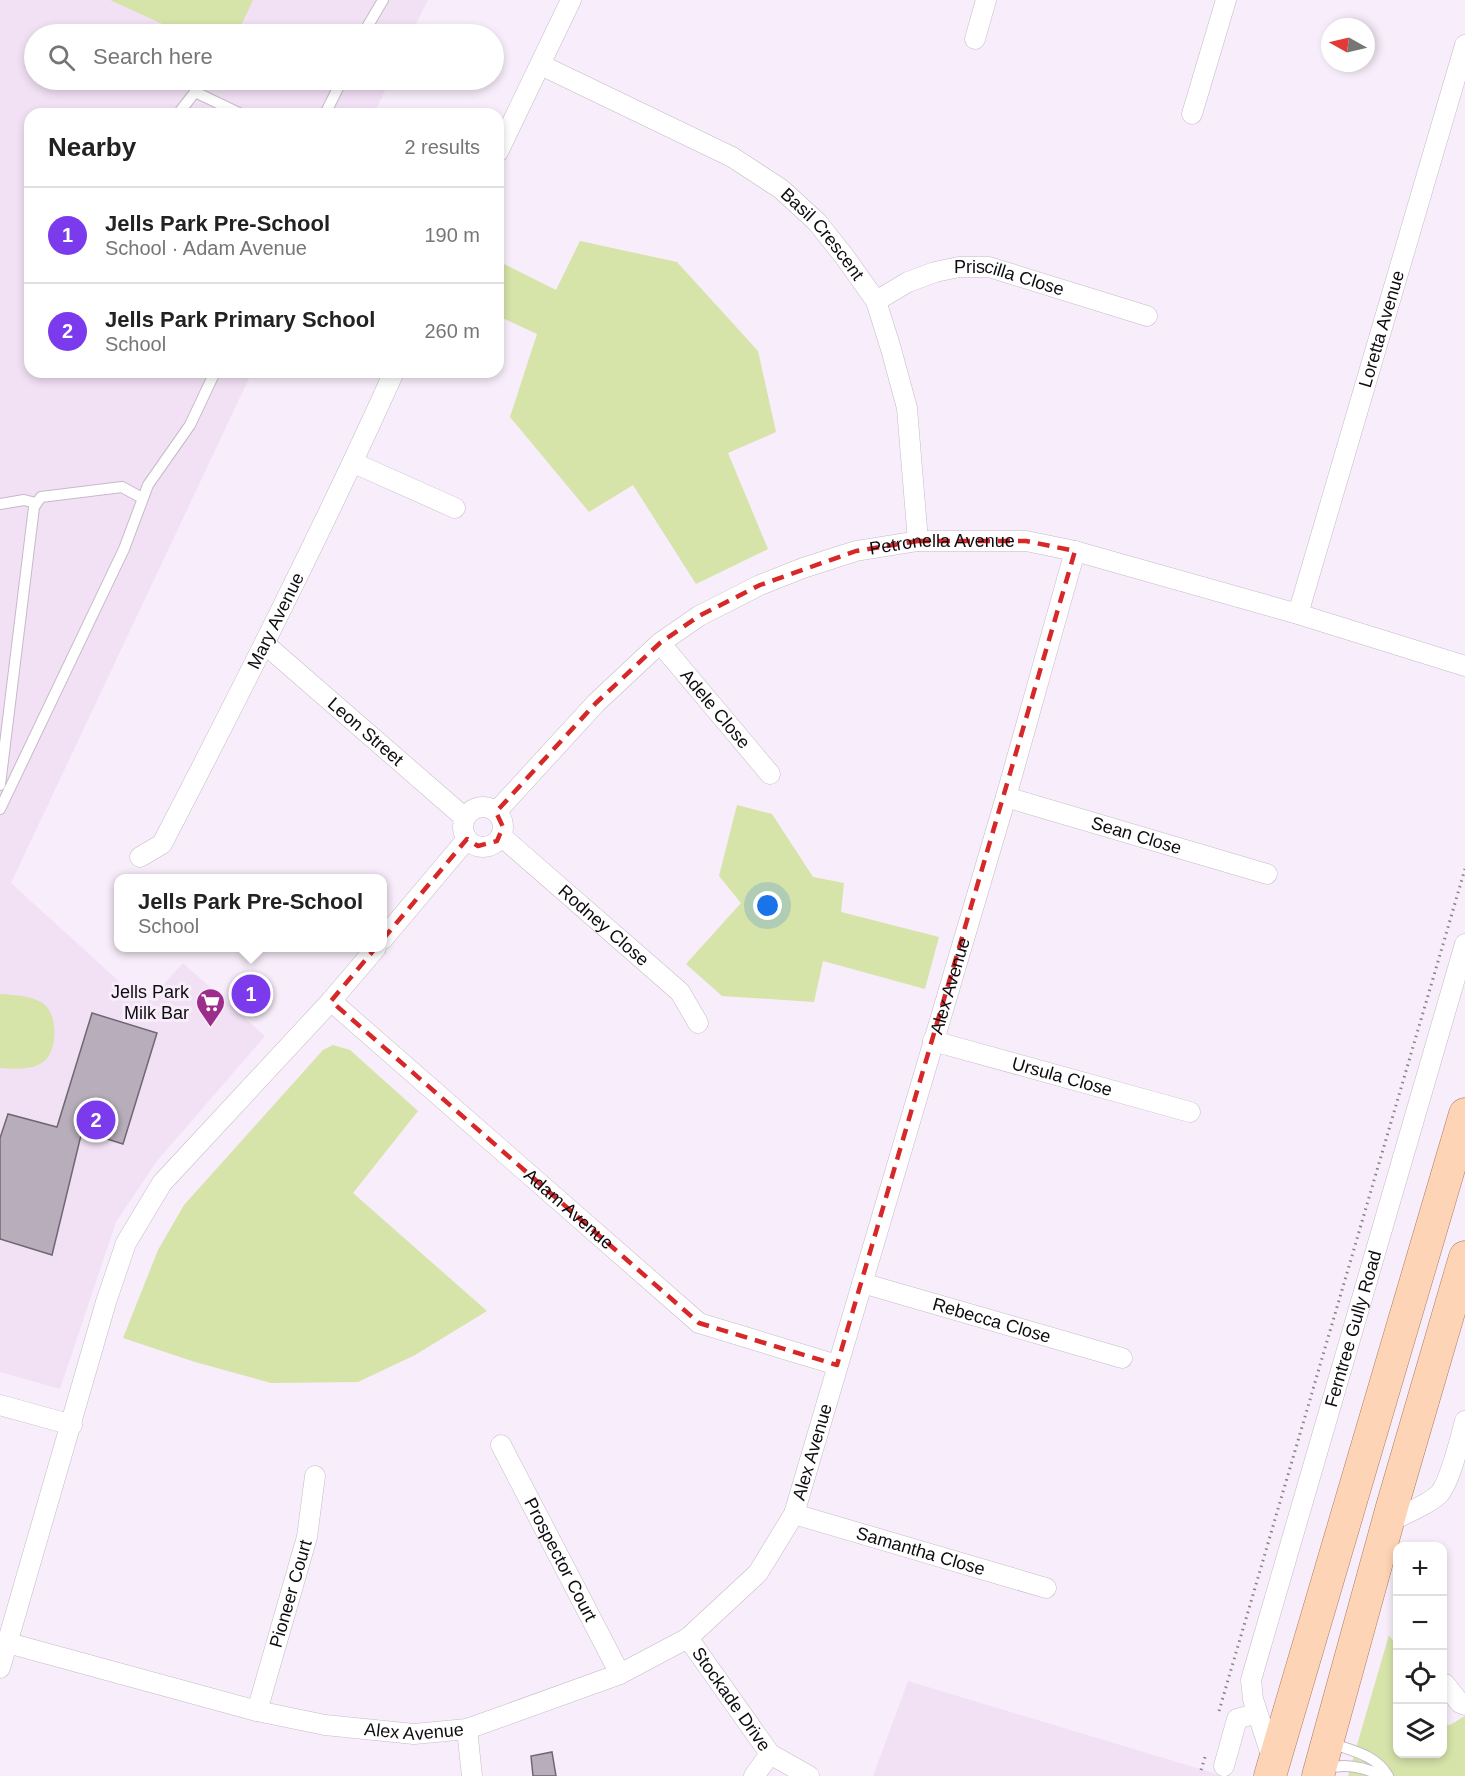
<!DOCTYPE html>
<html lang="en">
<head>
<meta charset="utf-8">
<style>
	:root { --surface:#fff; --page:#f2f2f2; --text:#222; --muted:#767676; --line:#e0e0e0; --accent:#7c3aed }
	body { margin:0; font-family:Helvetica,sans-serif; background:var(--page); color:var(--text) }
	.controls { position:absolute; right:18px; bottom:18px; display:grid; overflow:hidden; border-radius:12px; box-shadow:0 3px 9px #0003 }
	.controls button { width:54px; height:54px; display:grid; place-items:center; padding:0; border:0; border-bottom:2px solid var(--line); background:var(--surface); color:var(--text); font:30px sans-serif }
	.compass { position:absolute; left:1321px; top:18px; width:54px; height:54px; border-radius:50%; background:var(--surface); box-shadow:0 3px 9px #0003; rotate:278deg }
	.you { position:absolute; left:768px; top:906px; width:21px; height:21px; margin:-15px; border:4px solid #fff; border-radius:50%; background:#1a73e8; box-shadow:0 0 0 9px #1a73e833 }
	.badge { display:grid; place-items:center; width:39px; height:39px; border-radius:50%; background:var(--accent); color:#fff; font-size:20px; font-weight:700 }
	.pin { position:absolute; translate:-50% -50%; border:3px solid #fff; box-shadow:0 2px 6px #0006 }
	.popup { position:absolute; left:114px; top:874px; width:273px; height:78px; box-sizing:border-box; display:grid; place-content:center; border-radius:12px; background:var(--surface); filter:drop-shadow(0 2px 4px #0005); font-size:20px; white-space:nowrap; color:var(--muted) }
	.popup b { font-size:22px; color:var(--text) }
	.popup::after { content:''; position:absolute; left:50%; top:100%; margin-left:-12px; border:12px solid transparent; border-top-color:var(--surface) }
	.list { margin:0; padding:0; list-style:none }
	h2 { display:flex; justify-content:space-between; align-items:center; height:78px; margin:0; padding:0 24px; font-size:26px }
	h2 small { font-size:20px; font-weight:400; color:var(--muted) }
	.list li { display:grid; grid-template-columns:39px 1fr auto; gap:18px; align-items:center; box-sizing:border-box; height:96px; padding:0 24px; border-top:2px solid var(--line) }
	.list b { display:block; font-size:22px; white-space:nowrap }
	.list p { margin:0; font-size:20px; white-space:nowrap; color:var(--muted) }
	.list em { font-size:20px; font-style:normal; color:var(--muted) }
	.icon { flex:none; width:33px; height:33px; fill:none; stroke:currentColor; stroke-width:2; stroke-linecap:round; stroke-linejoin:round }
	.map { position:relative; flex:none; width:1465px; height:1776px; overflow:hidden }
	.search { position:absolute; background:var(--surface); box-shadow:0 3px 9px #0003; left:24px; top:24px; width:480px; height:66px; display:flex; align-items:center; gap:15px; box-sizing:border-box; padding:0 21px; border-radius:33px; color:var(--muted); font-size:22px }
	.panel { position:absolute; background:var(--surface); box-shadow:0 3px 9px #0003; left:24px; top:108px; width:480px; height:270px; border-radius:18px }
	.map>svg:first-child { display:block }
</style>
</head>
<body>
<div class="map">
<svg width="1465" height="1776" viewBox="0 0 1465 1776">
	<rect width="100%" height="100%" fill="#f8edfa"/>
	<g fill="#f2e1f5">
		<path d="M0 0H428L411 34H34V80H390L374 114H30V372H252L11 883 145 1005 183 963 265 1036 157 1161 116 1222 60 1389 0 1372Z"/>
		<path d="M908 1681 1223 1776H873Z"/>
	</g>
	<g fill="#d6e3a9">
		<path d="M110 0H253L237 34H184Z"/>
		<path d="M580 241 677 262 758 351 776 432 728 453 768 549 696 584 633 485 589 512 510 417 537 334 498 316V261L556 290Z"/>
		<path d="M737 805 772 814 813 877 844 883 841 912 939 937 925 989 823 961 814 1002 722 996 686 964 741 903 719 876Z"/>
		<path d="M0 994C14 995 28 995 41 1002 57 1011 58 1042 48 1057 38 1071 15 1069 0 1068Z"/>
		<path d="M333 1045 350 1050 418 1111 353 1193 487 1311 415 1355 358 1382 271 1383 195 1362 123 1338 158 1250 184 1205 323 1050Z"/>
		<path d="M1389 1635 1397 1647 1398 1754H1442L1443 1724 1450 1725 1465 1716V1776H1348Z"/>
	</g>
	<g fill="#b8adba" stroke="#716773" stroke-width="1.5">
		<path d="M92 1013 157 1033 123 1144 82 1131 52 1255 0 1239V1138L8 1114 57 1127Z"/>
		<path d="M552 1752 556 1776H533L531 1756Z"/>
	</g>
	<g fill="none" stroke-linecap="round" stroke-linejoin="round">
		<defs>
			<g id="service">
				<path d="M363 34 383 0"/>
				<path d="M178 114 195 92 241 114"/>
				<path d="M325 114 342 80"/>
				<path d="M0 504 24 500 36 503"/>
				<path d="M0 785 34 507 41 497 122 487 142 498"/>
				<path d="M0 809 124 549 148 485 190 425 215 372"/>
				<path d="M1331 1743C1353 1751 1376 1755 1388 1776"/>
				<path d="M1324 1769C1344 1763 1364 1767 1382 1776"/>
			</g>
			<g id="minor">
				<path d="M975 39 986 0"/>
				<path id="s1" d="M541 65 732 157 781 189 817 222 844 256 876 301 891 349 907 408 918 541"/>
				<path d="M1192 114 1226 0"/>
				<path d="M498 152 571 0"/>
				<path id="s2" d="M876 301 908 282 935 272 959 267H989L1147 316"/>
				<path d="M354 463 455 508"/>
				<path id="s3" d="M1298 614 1465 45"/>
				<path id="s4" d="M660 643 770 774"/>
				<path id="s5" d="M266 645 465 818"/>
				<path id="s6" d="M1006 797 1267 874"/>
				<circle cx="483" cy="827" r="20"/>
				<path id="s7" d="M496 812 596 703 660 643 699 616 760 585 803 568 856 551 918 541H1026L1075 551 1298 614 1465 666"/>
				<path id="s8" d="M501 836 680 992 698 1023"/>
				<path id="s9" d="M140 857 162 844C243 688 322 532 394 372"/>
				<path d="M383 939 467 839"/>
				<path id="s10" d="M331 1001 699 1323 837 1365"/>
				<path id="s11" d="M933 1041 1190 1112"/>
				<path id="s12" d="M862 1283 1122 1358"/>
				<path d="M0 1405 72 1425"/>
				<path id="s13" d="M501 1445 620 1674"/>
				<path id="s14" d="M794 1514 1046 1588"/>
				<path d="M1387 1523C1400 1516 1432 1503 1440 1493 1451 1479 1460 1439 1465 1421"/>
				<path id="s15" d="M688 1638 770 1754 809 1776"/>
				<path id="s16" d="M8 1643 257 1711 325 1725 414 1734 467 1729 620 1674 688 1638 758 1573 794 1514 1006 797 1075 551"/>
				<path d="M0 1668 106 1302 126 1243 162 1183 331 1001 376 948"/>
				<path d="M1445 1684 1460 1703 1465 1705"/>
				<path id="s17" d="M257 1711 307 1537 315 1476"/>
				<path d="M467 1729 472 1776"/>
				<path id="s18" d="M1273 1761 1253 1699 1251 1680 1465 944"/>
				<path d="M1224 1766 1237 1719 1257 1713"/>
				<path d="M754 1776 770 1754"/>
			</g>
			<g id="primary">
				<path d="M1270 1776 1465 1114"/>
				<path d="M1318 1776 1392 1507 1465 1257"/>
			</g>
		</defs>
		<use href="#service" stroke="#c5bac7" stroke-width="12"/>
		<use href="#minor" stroke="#c5bac7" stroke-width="21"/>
		<use href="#primary" stroke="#aa7b5d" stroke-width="33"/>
		<g stroke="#878088" stroke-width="3" stroke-dasharray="1.5 4.5" stroke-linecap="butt">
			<path d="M1219 1711 1465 869"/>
			<path d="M1201 1770 1205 1757"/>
		</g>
		<use href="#service" stroke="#fff" stroke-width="10"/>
		<use href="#minor" stroke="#fff" stroke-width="20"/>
		<use href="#primary" stroke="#fed4b6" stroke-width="32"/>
	</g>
	<path fill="none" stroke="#d62828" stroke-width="4.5" stroke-dasharray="12 8" stroke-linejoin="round" d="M918 541H1026L1075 551 837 1365 699 1323 331 1001 467 839 478 846 497 841 503 827 496 812 596 703 660 643 699 616 760 585 856 551Z"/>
	<defs>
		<symbol id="supermarket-pin" viewBox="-11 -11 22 30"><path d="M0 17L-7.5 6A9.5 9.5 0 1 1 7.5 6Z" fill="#9d2d8b" stroke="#f8edfa"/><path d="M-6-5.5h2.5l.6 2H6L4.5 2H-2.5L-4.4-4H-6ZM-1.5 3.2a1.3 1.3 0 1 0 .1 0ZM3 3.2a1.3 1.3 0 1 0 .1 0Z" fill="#fff"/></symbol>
	</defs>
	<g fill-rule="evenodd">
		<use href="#supermarket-pin" x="194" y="986" width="33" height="45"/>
	</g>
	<g text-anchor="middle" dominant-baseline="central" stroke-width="6" stroke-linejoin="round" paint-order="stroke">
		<g font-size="18" fill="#0f0c10" stroke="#f8edfa">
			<text stroke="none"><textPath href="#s1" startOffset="332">Basil Crescent</textPath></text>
			<text stroke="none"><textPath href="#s2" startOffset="142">Priscilla Close</textPath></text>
			<text stroke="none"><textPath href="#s3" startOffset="297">Loretta Avenue</textPath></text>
			<text stroke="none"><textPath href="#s7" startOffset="540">Petronella Avenue</textPath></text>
			<text stroke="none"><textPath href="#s9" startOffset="276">Mary Avenue</textPath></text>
			<text stroke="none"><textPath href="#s4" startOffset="86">Adele Close</textPath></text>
			<text stroke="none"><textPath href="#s5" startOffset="132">Leon Street</textPath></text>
			<text stroke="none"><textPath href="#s6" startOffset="136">Sean Close</textPath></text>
			<text stroke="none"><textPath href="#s8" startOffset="136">Rodney Close</textPath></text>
			<text stroke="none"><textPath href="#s16" startOffset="1425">Alex Avenue</textPath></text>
			<text stroke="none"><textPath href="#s11" startOffset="134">Ursula Close</textPath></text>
			<text stroke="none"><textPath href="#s10" startOffset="316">Adam Avenue</textPath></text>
			<text stroke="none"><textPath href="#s12" startOffset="135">Rebecca Close</textPath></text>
			<text stroke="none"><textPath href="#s18" startOffset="450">Ferntree Gully Road</textPath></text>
			<text stroke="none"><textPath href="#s16" startOffset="939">Alex Avenue</textPath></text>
			<text stroke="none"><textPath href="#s14" startOffset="132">Samantha Close</textPath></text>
			<text stroke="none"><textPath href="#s13" startOffset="129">Prospector Court</textPath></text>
			<text stroke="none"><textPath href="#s17" startOffset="122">Pioneer Court</textPath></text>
			<text stroke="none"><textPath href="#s15" startOffset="75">Stockade Drive</textPath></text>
			<text stroke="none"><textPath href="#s16" startOffset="417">Alex Avenue</textPath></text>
		</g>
		<g font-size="18" fill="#0f0c10" stroke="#f8edfa" text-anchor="end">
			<text x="189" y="992">Jells Park<tspan x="189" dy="21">Milk Bar</tspan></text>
		</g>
	</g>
</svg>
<div class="controls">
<button>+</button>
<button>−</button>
<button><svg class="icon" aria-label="locate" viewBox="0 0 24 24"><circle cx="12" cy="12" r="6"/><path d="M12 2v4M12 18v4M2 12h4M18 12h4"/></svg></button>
<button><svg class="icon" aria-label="layers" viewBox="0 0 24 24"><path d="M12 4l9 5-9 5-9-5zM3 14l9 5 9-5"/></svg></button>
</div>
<svg class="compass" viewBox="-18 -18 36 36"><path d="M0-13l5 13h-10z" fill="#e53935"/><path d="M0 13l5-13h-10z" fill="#767676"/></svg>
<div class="you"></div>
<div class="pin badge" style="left:251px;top:994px">1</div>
<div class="popup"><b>Jells Park Pre-School</b>School</div>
<div class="pin badge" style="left:96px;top:1120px">2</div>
<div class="search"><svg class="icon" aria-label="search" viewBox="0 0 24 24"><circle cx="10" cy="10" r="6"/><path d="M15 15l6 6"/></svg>Search here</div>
<section class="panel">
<h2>Nearby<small>2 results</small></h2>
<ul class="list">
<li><span class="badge">1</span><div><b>Jells Park Pre-School</b><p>School · Adam Avenue</p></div><em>190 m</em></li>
<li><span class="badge">2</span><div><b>Jells Park Primary School</b><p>School</p></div><em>260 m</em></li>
</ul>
</section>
</div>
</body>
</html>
